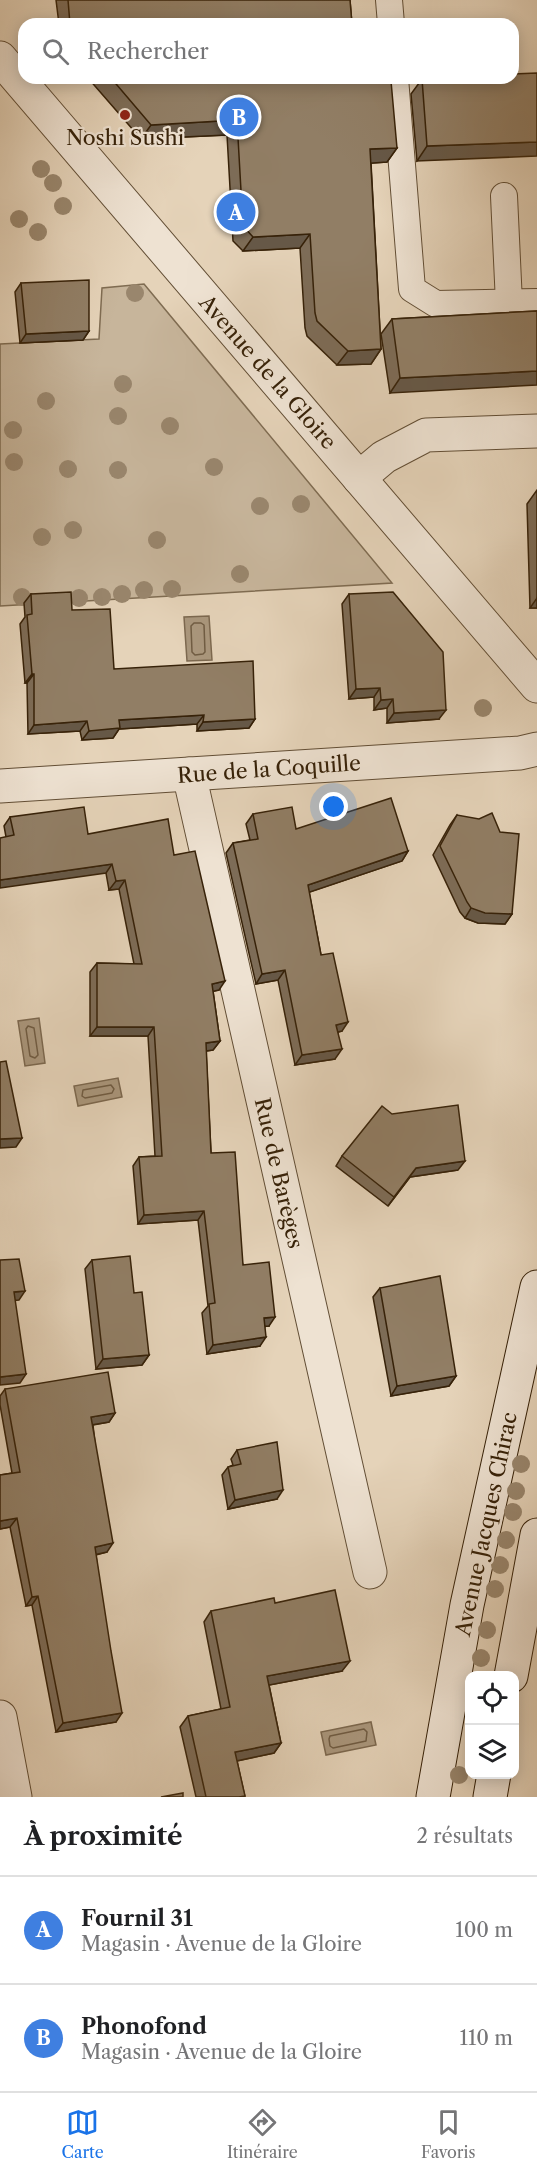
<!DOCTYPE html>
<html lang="fr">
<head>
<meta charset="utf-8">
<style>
	:root { --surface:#fff; --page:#f6f6f6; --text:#202124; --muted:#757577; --line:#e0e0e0; --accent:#1a73e8 }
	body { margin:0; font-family:"Libre Caslon Text",serif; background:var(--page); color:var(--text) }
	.controls { position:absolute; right:18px; bottom:18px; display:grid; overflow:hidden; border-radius:12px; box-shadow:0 3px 15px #0003 }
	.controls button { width:54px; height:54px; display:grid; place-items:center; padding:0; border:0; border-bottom:2px solid var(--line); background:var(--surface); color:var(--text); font:30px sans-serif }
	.you { position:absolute; left:334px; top:807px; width:21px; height:21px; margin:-15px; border:4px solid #fff; border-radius:50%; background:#1a73e8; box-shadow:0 0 0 9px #1a73e833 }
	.badge { display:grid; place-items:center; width:39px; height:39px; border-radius:50%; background:var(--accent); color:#fff; font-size:20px; font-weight:700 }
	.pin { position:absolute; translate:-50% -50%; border:3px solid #fff; box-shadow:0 2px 6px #0006 }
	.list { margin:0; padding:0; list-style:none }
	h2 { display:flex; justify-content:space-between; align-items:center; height:78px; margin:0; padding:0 24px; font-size:26px }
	h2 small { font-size:20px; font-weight:400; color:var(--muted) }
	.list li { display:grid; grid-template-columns:39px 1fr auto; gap:18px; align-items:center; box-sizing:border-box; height:108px; padding:0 24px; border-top:2px solid var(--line) }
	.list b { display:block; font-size:22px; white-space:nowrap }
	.list p { margin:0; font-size:20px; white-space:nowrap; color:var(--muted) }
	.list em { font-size:20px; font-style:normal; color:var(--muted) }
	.icon { flex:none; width:33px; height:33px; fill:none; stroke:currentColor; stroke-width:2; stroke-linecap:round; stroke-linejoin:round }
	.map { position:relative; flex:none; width:537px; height:1797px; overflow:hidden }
	.search { position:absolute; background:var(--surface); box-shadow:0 3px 15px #0003; left:18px; right:18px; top:18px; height:66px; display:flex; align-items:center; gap:15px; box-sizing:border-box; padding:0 21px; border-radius:18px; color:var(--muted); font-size:22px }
	.sheet { height:294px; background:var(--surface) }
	nav { display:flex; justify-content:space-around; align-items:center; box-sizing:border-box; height:84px; border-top:2px solid var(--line); background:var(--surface); font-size:16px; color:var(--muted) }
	nav a { display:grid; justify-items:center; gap:3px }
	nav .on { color:var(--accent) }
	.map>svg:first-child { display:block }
</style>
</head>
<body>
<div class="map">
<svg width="537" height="1797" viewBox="0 0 537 1797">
	<rect width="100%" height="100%" fill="#e5d3b9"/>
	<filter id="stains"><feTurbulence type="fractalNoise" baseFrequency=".00333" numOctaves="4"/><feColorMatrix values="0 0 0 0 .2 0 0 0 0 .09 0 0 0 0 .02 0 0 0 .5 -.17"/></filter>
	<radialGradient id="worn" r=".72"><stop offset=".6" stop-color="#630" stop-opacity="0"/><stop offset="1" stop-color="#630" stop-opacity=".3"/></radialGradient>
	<path fill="#c7b59b" stroke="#7f6c52" stroke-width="1.5" d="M144 284 392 583 0 606V344L99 339 102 288Z"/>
	<g fill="#aa977d" stroke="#7c684f" stroke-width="1.5">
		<path d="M209 616 212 660 187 661 184 617Z"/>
		<path d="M39 1018 45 1063 25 1066 18 1021Z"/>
		<path d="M118 1078 122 1097 78 1106 74 1086Z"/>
		<path d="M371 1722 376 1745 326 1755 321 1732Z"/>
	</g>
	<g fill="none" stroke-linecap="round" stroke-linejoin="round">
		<g stroke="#705c43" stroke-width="1.5">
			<path d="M194 623H201L204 625 205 652 203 654 195 655 192 652 191 626Z"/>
			<path d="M28 1026 34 1028 38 1055 35 1058 30 1056 26 1029Z"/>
			<path d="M111 1085 114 1089 112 1093 85 1098 82 1096 83 1090Z"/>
			<path d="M364 1729 367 1732 366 1741 333 1748 330 1746 329 1739 330 1736Z"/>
		</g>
		<defs>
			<g id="service">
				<path d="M389 0 391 24"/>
				<path d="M395 78 412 289 436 304 537 302"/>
				<path d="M504 196 509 303"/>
			</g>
			<g id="minor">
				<path d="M359 478 384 457 426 435 537 431"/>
				<path d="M189 774 370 1572"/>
				<path d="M0 786 520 753 537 749"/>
				<path d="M0 1717 15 1797"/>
			</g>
			<path id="tertiary" d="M0 58 537 686"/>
			<g id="secondary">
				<path d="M511 1676 537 1535"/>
				<path d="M433 1797 467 1605 537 1287"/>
				<path d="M490 1797 494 1774"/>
			</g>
		</defs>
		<use href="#service" stroke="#624e35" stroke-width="28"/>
		<use href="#minor" stroke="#624e35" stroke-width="35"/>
		<use href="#tertiary" stroke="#624e35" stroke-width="35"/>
		<use href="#secondary" stroke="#372209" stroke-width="35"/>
		<use href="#service" stroke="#eee2d2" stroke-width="26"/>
		<use href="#minor" stroke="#eee2d2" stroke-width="33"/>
		<use href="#tertiary" stroke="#eee2d2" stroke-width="33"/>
		<use href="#secondary" stroke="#eee2d2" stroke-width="33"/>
	</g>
	<g fill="#99866d">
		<circle cx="41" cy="169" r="9"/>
		<circle cx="53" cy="183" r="9"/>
		<circle cx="63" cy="206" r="9"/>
		<circle cx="19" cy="219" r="9"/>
		<circle cx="38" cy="232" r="9"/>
		<circle cx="135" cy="293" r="9"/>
		<circle cx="123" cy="384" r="9"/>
		<circle cx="46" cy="401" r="9"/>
		<circle cx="118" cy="416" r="9"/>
		<circle cx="170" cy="426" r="9"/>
		<circle cx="13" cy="430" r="9"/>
		<circle cx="14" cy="462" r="9"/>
		<circle cx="214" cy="467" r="9"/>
		<circle cx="68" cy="469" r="9"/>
		<circle cx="118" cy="470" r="9"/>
		<circle cx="301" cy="504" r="9"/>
		<circle cx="260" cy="506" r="9"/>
		<circle cx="73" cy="530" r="9"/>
		<circle cx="42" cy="537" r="9"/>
		<circle cx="157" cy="540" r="9"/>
		<circle cx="240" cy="574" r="9"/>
		<circle cx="172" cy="589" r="9"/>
		<circle cx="144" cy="590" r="9"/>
		<circle cx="122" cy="594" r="9"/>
		<circle cx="22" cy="597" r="9"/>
		<circle cx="102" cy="597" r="9"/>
		<circle cx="79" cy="598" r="9"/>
		<circle cx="483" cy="708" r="9"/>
		<circle cx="521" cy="1464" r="9"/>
		<circle cx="516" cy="1491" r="9"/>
		<circle cx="513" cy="1512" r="9"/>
		<circle cx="506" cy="1540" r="9"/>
		<circle cx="500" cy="1565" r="9"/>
		<circle cx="495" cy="1589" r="9"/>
		<circle cx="487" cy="1630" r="9"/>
		<circle cx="481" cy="1658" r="9"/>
		<circle cx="459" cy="1775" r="9"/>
	</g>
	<g fill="#7d6c57" stroke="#372209" stroke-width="1.5">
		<path d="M56 0H350L352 24H59Z"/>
		<path d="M88 78H366L367 82 397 148 387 162 371 163 381 349 371 364 337 365 307 336 305 328 300 248 243 251 233 241 227 135 141 139Z"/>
		<path d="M513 78 417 161 411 94 422 79Z"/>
		<path d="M21 283 89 331 83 340 20 343 15 292Z"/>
		<path d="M537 311 390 393 381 334 392 319Z"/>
		<path d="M537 490V608H530L527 504Z"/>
		<path d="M31 594 72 610 114 669 255 719 249 728 197 731V724L119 729 113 738 82 740 80 731 28 734 27 683H25L20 624 25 617 24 603Z"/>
		<path d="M349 594 439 719 387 723V708L374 710V697L349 699 342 604Z"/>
		<path d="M253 814 296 829 408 851 402 861 309 892 321 955 342 1031 338 1032 335 1059 295 1065 278 980 256 984 226 853 233 843 250 840 246 824Z"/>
		<path d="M457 815 512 914 505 924 478 923 465 918 460 912 433 855 450 825Z"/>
		<path d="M10 817 174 855 219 990 213 991 220 1041 213 1050 206 1051 211 1153 243 1265 269 1326H265L260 1346 207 1354 202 1313 208 1306 198 1220 138 1224 133 1166 139 1157 155 1156 148 1036H90V972L97 963 134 964 119 889 109 890 106 873 6 837 4 826Z"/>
		<path d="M342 1156 458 1170 410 1177 388 1206 336 1166Z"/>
		<path d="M92 1260 134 1293 149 1355 142 1365 96 1369 85 1269Z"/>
		<path d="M380 1288 456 1376 449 1386 391 1396 373 1297Z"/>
		<path d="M5 1389 115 1413 109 1422 93 1425 107 1552 96 1555 116 1722 56 1732 32 1605 26 1606 10 1527 0 1529V1475L12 1473 0 1405V1396Z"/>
		<path d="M237 1450 277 1499 228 1509 222 1475 228 1467 233 1465 231 1459Z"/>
		<path d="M275 1603 342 1671 269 1685 281 1743 274 1753 237 1761 245 1797H196L180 1727 188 1716 221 1709 204 1622 211 1611Z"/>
	</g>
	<g fill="#665847" stroke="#372209" stroke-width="1.5">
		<path d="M237 120 227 135 141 139 151 125Z"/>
		<path d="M537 142V156L417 161 427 146Z"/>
		<path d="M397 148 387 162 360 164 370 149Z"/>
		<path d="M310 234 300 248 243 251 253 237Z"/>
		<path d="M89 331 83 340 20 343 26 334Z"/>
		<path d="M381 349 371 364 337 365 348 351Z"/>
		<path d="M537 371V385L390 393 400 378Z"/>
		<path d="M537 598V608H530Z"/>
		<path d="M32 674H34L27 683H25Z"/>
		<path d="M380 688 374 697 349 699 356 689Z"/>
		<path d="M393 699 387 708 374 710 381 700Z"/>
		<path d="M446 710 439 719 387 723 394 713Z"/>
		<path d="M204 715 197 724 119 729 113 738 82 740 89 731 119 720Z"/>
		<path d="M255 719 249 728 197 731 203 722Z"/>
		<path d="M87 721 80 731 28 734 34 725Z"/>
		<path d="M408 851 402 861 301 895 308 885Z"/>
		<path d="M112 864 106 873 0 888V880Z"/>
		<path d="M125 880 119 889 109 890 116 881Z"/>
		<path d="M471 908 512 914 505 924 478 923 465 918Z"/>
		<path d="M285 970 278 980 256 984 262 974Z"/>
		<path d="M225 981 219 990 206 993 212 984Z"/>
		<path d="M348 1022 342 1031 330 1034 336 1025Z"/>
		<path d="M97 1027H154L148 1036H90Z"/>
		<path d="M220 1041 213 1050 199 1052 206 1043Z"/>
		<path d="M342 1049 335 1059 295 1065 302 1055Z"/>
		<path d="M22 1138 16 1147 0 1148V1139Z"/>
		<path d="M465 1161 458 1170 410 1177 388 1206 416 1168Z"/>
		<path d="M204 1211 198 1220 138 1224 144 1215Z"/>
		<path d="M25 1291 19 1300 8 1301 14 1292Z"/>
		<path d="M275 1317 269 1326 257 1327 264 1318Z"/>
		<path d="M266 1337 260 1346 207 1354 213 1345Z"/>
		<path d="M149 1355 142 1365 96 1369 103 1359Z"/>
		<path d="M26 1374 20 1383 0 1385V1377Z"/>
		<path d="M456 1376 449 1386 391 1396 397 1386Z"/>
		<path d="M115 1413 109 1422 85 1426 91 1417Z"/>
		<path d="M283 1490 277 1499 228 1509 235 1500Z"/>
		<path d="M17 1518 10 1527 0 1529V1521Z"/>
		<path d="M113 1543 107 1552 89 1556 95 1547Z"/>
		<path d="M38 1596 32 1605 26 1606 32 1597Z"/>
		<path d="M350 1661 342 1671 259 1687 267 1676Z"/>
		<path d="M122 1713 116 1722 56 1732 63 1723Z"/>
		<path d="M281 1743 274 1753 227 1763 235 1752Z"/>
	</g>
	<g fill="#917e65" stroke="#372209" stroke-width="1.5">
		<path d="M68 0H350L352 24H70Z"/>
		<path d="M537 73V142L427 146 422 79 513 78V74Z"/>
		<path d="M111 78H366L367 82 391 81 397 148 370 149 381 349 348 351 317 321 315 313 310 234 253 237 243 226 237 120 151 125Z"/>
		<path d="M89 280V331L26 334 21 283Z"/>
		<path d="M537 311V371L400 378 392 319Z"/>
		<path d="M71 592 72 610 110 609 114 669 253 661 255 719 203 722 204 715 119 720 120 728 89 731 87 721 34 725V674H32L27 615 32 614 31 594Z"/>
		<path d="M393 592 443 652 446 710 394 713 393 699 381 700 380 688 356 689 349 594Z"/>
		<path d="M391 798 408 851 308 885 321 955 333 953 348 1022 336 1025 342 1049 302 1055 285 970 262 974 233 843 258 839 253 814 292 807 296 829Z"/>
		<path d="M84 807 88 834 168 819 174 855 195 851 225 981 212 984 220 1041 206 1043 211 1153 235 1152 243 1265 269 1262 275 1317 264 1318 266 1337 213 1345 209 1304 215 1303 204 1211 144 1215 139 1157 162 1156 154 1027H97V963L142 964 125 880 116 881 112 864 0 880V838L14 835 10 817Z"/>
		<path d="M492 813 500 832 519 834 512 914 485 913 471 908 467 902 440 846 457 815 479 819Z"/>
		<path d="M6 1061 22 1138 0 1139V1062Z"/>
		<path d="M458 1105 465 1161 416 1168 394 1197 342 1156 382 1106 392 1114Z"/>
		<path d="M130 1256 134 1293 142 1292 149 1355 103 1359 92 1260Z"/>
		<path d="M19 1259 25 1291 14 1292 26 1374 0 1377V1260Z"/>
		<path d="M440 1276 456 1376 397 1386 380 1288Z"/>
		<path d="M108 1372 115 1413 91 1417 113 1543 95 1547 111 1651 122 1713 63 1723 38 1596 32 1597 17 1518 0 1521V1475L20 1472 5 1389Z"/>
		<path d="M277 1442 283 1490 235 1500 228 1467 241 1464 237 1450Z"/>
		<path d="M335 1590 350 1661 267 1676 281 1743 235 1752 245 1796 239 1797H206L188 1716 230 1707 211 1611 274 1598 275 1603Z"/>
		<path d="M183 1793V1797H161Z"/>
	</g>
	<circle fill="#8f2418" stroke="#eee2d2" stroke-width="2" cx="125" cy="115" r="6"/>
	<g text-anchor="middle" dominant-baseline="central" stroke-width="4.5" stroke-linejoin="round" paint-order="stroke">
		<g font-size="21" fill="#372209" stroke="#eee2d2">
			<text x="125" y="137">Noshi Sushi</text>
		</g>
		<g font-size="21" fill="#372209" stroke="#eee2d2">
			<text transform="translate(268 372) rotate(49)">Avenue de la Gloire</text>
			<text transform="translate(269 769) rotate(-4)">Rue de la Coquille</text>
			<text transform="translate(279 1173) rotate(77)">Rue de Barèges</text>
			<text transform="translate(486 1524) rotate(-78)">Avenue Jacques Chirac</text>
		</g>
	</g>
	<rect width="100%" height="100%" filter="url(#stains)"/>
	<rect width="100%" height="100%" fill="url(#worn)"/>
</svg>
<div class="controls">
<button><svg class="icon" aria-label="locate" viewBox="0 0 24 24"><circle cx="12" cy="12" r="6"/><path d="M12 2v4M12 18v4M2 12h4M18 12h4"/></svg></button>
<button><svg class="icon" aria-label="layers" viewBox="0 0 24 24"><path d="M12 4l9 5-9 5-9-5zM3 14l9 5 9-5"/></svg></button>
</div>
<div class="you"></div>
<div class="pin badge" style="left:236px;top:212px;background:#3f7fe0">A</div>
<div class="pin badge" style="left:239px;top:117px;background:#3f7fe0">B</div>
<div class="search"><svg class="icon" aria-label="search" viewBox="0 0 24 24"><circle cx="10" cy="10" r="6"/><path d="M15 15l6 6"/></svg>Rechercher</div>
</div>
<section class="sheet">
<h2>À proximité<small>2 résultats</small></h2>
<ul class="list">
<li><span class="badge" style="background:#3f7fe0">A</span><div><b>Fournil 31</b><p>Magasin · Avenue de la Gloire</p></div><em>100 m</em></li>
<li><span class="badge" style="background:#3f7fe0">B</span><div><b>Phonofond</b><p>Magasin · Avenue de la Gloire</p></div><em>110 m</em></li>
</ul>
</section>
<nav>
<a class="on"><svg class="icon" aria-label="map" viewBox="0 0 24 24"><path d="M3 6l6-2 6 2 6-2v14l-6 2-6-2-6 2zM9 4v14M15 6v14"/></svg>Carte</a>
<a><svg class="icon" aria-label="directions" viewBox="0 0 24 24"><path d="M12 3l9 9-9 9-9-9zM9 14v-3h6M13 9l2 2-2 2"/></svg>Itinéraire</a>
<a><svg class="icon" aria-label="saved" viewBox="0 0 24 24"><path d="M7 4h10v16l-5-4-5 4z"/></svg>Favoris</a>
</nav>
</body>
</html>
